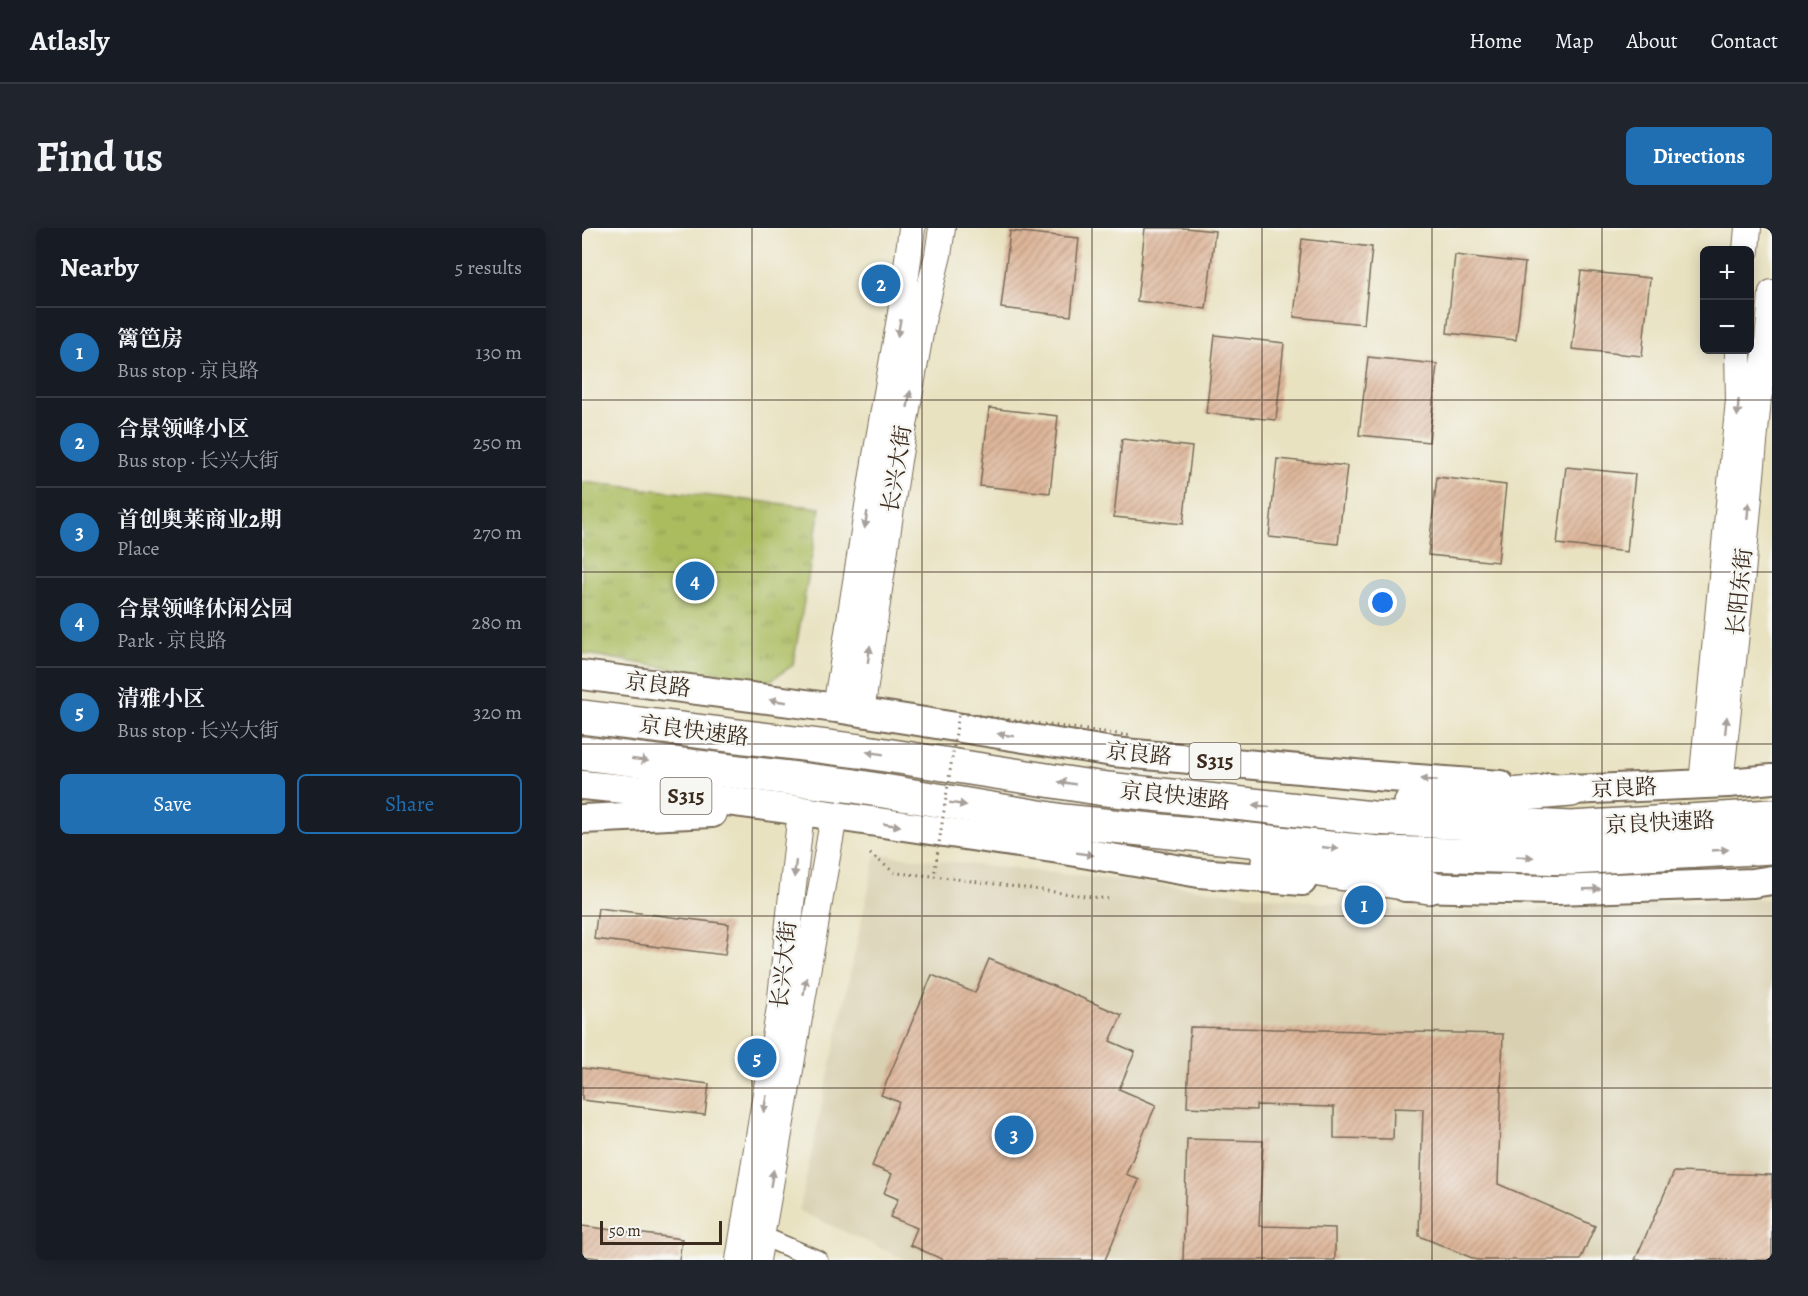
<!DOCTYPE html>
<html lang="en">
<head>
<meta charset="utf-8">
<style>
	:root { --surface:#171b24; --page:#20242c; --text:#f1f3f6; --muted:#9ea1a6; --line:#363941; --accent:#1f6fb2 }
	body { margin:0; font-family:Alegreya,"Noto Serif SC",serif; background:var(--page); color:var(--text) }
	.controls { position:absolute; right:18px; top:18px; display:grid; overflow:hidden; border-radius:9px; box-shadow:0 3px 15px #0003 }
	.controls button { width:54px; height:54px; display:grid; place-items:center; padding:0; border:0; border-bottom:2px solid var(--line); background:var(--surface); color:var(--text); font:30px sans-serif }
	.scale { position:absolute; left:18px; bottom:15px; width:122px; box-sizing:border-box; padding-left:6px; border:3px solid #3b2a1e; border-top:0; font-size:16px; line-height:21px; white-space:nowrap; color:#3b2a1e; -webkit-text-stroke:4px #f6f6f2; paint-order:stroke }
	.you { position:absolute; left:801px; top:375px; width:21px; height:21px; margin:-15px; border:4px solid #fff; border-radius:50%; background:#1a73e8; box-shadow:0 0 0 9px #1a73e833 }
	.badge { display:grid; place-items:center; width:39px; height:39px; border-radius:50%; background:var(--accent); color:#fff; font-size:20px; font-weight:700 }
	.pin { position:absolute; translate:-50% -50%; border:3px solid #fff; box-shadow:0 2px 6px #0006 }
	.list { margin:0; padding:0; list-style:none }
	h2 { display:flex; justify-content:space-between; align-items:center; height:78px; margin:0; padding:0 24px; font-size:26px }
	h2 small { font-size:20px; font-weight:400; color:var(--muted) }
	.list li { display:grid; grid-template-columns:39px 1fr auto; gap:18px; align-items:center; box-sizing:border-box; height:90px; padding:0 24px; border-top:2px solid var(--line) }
	.list b { display:block; font-size:22px; white-space:nowrap }
	.list p { margin:0; font-size:20px; white-space:nowrap; color:var(--muted) }
	.list em { font-size:20px; font-style:normal; color:var(--muted) }
	.actions { display:flex; gap:12px; padding:18px 24px }
	.actions a { flex:1; padding:14px 0; border:2px solid var(--accent); border-radius:9px; text-align:center; font-size:21px; color:var(--accent) }
	.actions .main { background:var(--accent); color:#fff }
	.map { position:relative; flex:none; width:1190px; height:1032px; overflow:hidden; border-radius:9px }
	header { display:flex; align-items:center; gap:36px; box-sizing:border-box; height:84px; padding:0 30px; background:var(--surface); border-bottom:2px solid var(--line) }
	header strong { font-size:28px }
	nav { display:flex; gap:33px; margin-inline-start:auto; font-size:21px }
	.intro { display:flex; align-items:center; justify-content:space-between; box-sizing:border-box; height:144px; padding:0 36px }
	h1 { margin:0; font-size:42px }
	.button { padding:15px 27px; border-radius:9px; background:var(--accent); color:#fff; font-size:21px; font-weight:700 }
	main { display:flex; gap:36px; padding:0 36px }
	aside { flex:1; background:var(--surface); border-radius:9px; box-shadow:0 3px 15px #0003 }
	.map>svg:first-child { display:block }
</style>
</head>
<body>
<header>
<strong>Atlasly</strong>
<nav><a>Home</a><a>Map</a><a>About</a><a>Contact</a></nav>
</header>
<div class="intro"><h1>Find us</h1><a class="button">Directions</a></div>
<main>
<aside>
<h2>Nearby<small>5 results</small></h2>
<ul class="list">
<li><span class="badge">1</span><div><b>篱笆房</b><p>Bus stop · 京良路</p></div><em>130 m</em></li>
<li><span class="badge">2</span><div><b>合景领峰小区</b><p>Bus stop · 长兴大街</p></div><em>250 m</em></li>
<li><span class="badge">3</span><div><b>首创奥莱商业2期</b><p>Place</p></div><em>270 m</em></li>
<li><span class="badge">4</span><div><b>合景领峰休闲公园</b><p>Park · 京良路</p></div><em>280 m</em></li>
<li><span class="badge">5</span><div><b>清雅小区</b><p>Bus stop · 长兴大街</p></div><em>320 m</em></li>
</ul>
<div class="actions"><a class="main">Save</a><a>Share</a></div>
</aside>
<div class="map">
<svg width="1190" height="1032" viewBox="0 0 1190 1032">
	<defs>
		<pattern id="park-tufts" width="24" height="20" patternUnits="userSpaceOnUse" patternTransform="scale(1.5)"><rect width="24" height="20" fill="#abbc5f"/><path d="M3 7l-1-3M5 7V3M7 7l1-3M15 17l-1-3M17 17v-4M19 17l1-3" fill="none" stroke="#8c994e"/></pattern>
		<pattern id="building-hatch" width="6" height="6" patternUnits="userSpaceOnUse" patternTransform="scale(1.5)"><rect width="6" height="6" fill="#deb69a"/><path d="M-1 1l2-2M0 6l6-6M5 7l2-2" fill="none" stroke="#b5947d"/></pattern>
	</defs>
	<rect width="100%" height="100%" fill="#f6f6f2"/>
	<filter id="ink" filterUnits="userSpaceOnUse"><feTurbulence type="fractalNoise" baseFrequency=".0167" numOctaves="2"/><feDisplacementMap in="SourceGraphic" scale="12" xChannelSelector="R" yChannelSelector="G"/><feConvolveMatrix kernelMatrix="1 2 1 2 8 2 1 2 1" color-interpolation-filters="sRGB"/></filter>
	<filter id="wash" filterUnits="userSpaceOnUse"><feTurbulence type="fractalNoise" baseFrequency=".008" numOctaves="4" result="noise"/><feDisplacementMap in="SourceGraphic" scale="24" xChannelSelector="R" yChannelSelector="G"/><feGaussianBlur stdDeviation="1.35" result="paint"/><feColorMatrix in="noise" values="0 0 0 0 0 0 0 0 0 0 0 0 0 0 0 0 0 1.4 0 .05"/><feComposite in="paint" operator="in"/></filter>
	<g filter="url(#wash)">
		<rect width="100%" height="100%" fill="#e9e2c1"/>
		<path fill="#d9d0b1" d="M294 626 847 686 1190 671V1032H325L217 983Z"/>
		<path fill="url(#park-tufts)" stroke="#73733e" stroke-width="1.5" d="M0 254 238 280 211 437 182 457 0 425Z"/>
		<g id="blocks">
			<g fill="url(#building-hatch)">
				<path d="M563 0H603L633 3 624 81 555 73Z"/>
				<path d="M428 3 497 10 489 88 419 80Z"/>
				<path d="M720 11 790 19 782 96 712 89Z"/>
				<path d="M873 27 943 35 934 112 865 105Z"/>
				<path d="M999 43 1068 50 1060 128 990 121Z"/>
				<path d="M633 107 702 115 694 192 624 185Z"/>
				<path d="M786 129 855 136 847 214 777 207Z"/>
				<path d="M407 180 476 188 468 265 398 258Z"/>
				<path d="M540 211 610 219 601 296 532 289Z"/>
				<path d="M695 231 765 238 756 316 687 309Z"/>
				<path d="M984 239 1053 246 1045 324 975 316Z"/>
				<path d="M855 249 924 257 916 334 846 327Z"/>
				<path d="M16 680 147 696 143 727 12 711Z"/>
				<path d="M407 731 540 787 528 813 553 824 537 861 574 877 544 946 557 952 523 1032H362L328 1017 335 1000 308 989 316 971 302 965 310 946 290 938 317 874 299 867 350 747 393 765Z"/>
				<path d="M608 799 921 806 916 956 1013 998 998 1032H895L837 1008 841 881 812 880 811 911 752 910V879L674 877V882L605 879Z"/>
				<path d="M0 840 127 856 123 887 0 872Z"/>
				<path d="M605 911 681 913 677 998 753 1000V1032H601Z"/>
				<path d="M1092 944 1190 947V1032H1053Z"/>
				<path d="M0 998 100 1011 97 1032H33L0 1028Z"/>
			</g>
		</g>
	</g>
	<g filter="url(#ink)">
		<use href="#blocks" fill-opacity="0" stroke="#786a57" stroke-width="1.5"/>
		<g fill="none" stroke-linecap="round" stroke-linejoin="round">
			<defs>
				<path id="street" d="M168 1005 180 1008 236 1032"/>
				<g id="secondary">
					<path d="M1164 22 1166 0"/>
					<path d="M254 480 294 228 319 85 330 0"/>
					<path d="M279 484 316 232 341 88 356 27 360 0"/>
					<path d="M1120 556 1157 172 1156 122"/>
					<path d="M1138 556 1158 367 1176 171 1186 114 1190 65"/>
					<path d="M157 1032 198 779 219 583"/>
					<path d="M175 1032 252 588"/>
				</g>
				<g id="primary">
					<path d="M0 447 254 480 531 524 794 548 918 557"/>
					<path d="M0 557 74 564 207 581 477 621 617 645 720 653"/>
					<path d="M967 560 989 562 1146 555 1190 551"/>
					<path d="M0 591 130 585"/>
					<path d="M823 659 974 662 1171 655 1190 652"/>
				</g>
				<g id="highway">
					<path d="M0 489 278 523 516 560 790 590 989 600 1190 588"/>
					<path d="M0 525 272 558 481 593 797 625 989 630 1190 619"/>
					<path d="M829 575 989 562"/>
					<path d="M686 634 847 659"/>
				</g>
			</defs>
			<use href="#street" stroke="#786a57" stroke-width="21"/>
			<use href="#secondary" stroke="#786a57" stroke-width="28"/>
			<use href="#primary" stroke="#786a57" stroke-width="32"/>
			<use href="#highway" stroke="#786a57" stroke-width="36"/>
			<path stroke="#786a57" stroke-width="3" stroke-dasharray="1.5 4.5" stroke-linecap="butt" d="M288 626 313 645 352 648"/>
			<use href="#street" stroke="#fff" stroke-width="18"/>
			<use href="#secondary" stroke="#fff" stroke-width="26"/>
			<use href="#primary" stroke="#fff" stroke-width="28"/>
			<use href="#highway" stroke="#fff" stroke-width="33"/>
			<path stroke="#786a57" stroke-width="3" stroke-dasharray="1.5 4.5" stroke-linecap="butt" d="M526 671 352 648 377 485 551 508"/>
		</g>
		<defs><path id="oneway-solid" d="M-6-.8H1V-3.2L6.5 0L1 3.2V.8H-6Z" transform="scale(1.5)"/></defs>
		<g fill="#a79f9a">
			<use href="#oneway-solid" transform="translate(317 100) rotate(100)"/>
			<use href="#oneway-solid" transform="translate(327 171) rotate(-80)"/>
			<use href="#oneway-solid" transform="translate(1156 180) rotate(94)"/>
			<use href="#oneway-solid" transform="translate(1166 283) rotate(-85)"/>
			<use href="#oneway-solid" transform="translate(284 292) rotate(99)"/>
			<use href="#oneway-solid" transform="translate(287 426) rotate(-82)"/>
			<use href="#oneway-solid" transform="translate(196 473) rotate(-172)"/>
			<use href="#oneway-solid" transform="translate(1144 497) rotate(-84)"/>
			<use href="#oneway-solid" transform="translate(424 507) rotate(-171)"/>
			<use href="#oneway-solid" transform="translate(293 525) rotate(-171)"/>
			<use href="#oneway-solid" transform="translate(58 532) rotate(7)"/>
			<use href="#oneway-solid" transform="translate(847 552) rotate(-176)"/>
			<use href="#oneway-solid" transform="translate(485 555) rotate(-171)"/>
			<use href="#oneway-solid" transform="translate(376 576) rotate(9)"/>
			<use href="#oneway-solid" transform="translate(679 578) rotate(-174)"/>
			<use href="#oneway-solid" transform="translate(310 597) rotate(8)"/>
			<use href="#oneway-solid" transform="translate(748 620) rotate(6)"/>
			<use href="#oneway-solid" transform="translate(1138 622) rotate(-3)"/>
			<use href="#oneway-solid" transform="translate(503 626) rotate(9)"/>
			<use href="#oneway-solid" transform="translate(943 629) rotate(2)"/>
			<use href="#oneway-solid" transform="translate(213 641) rotate(96)"/>
			<use href="#oneway-solid" transform="translate(1010 661) rotate(-2)"/>
			<use href="#oneway-solid" transform="translate(223 758) rotate(-80)"/>
			<use href="#oneway-solid" transform="translate(183 876) rotate(100)"/>
			<use href="#oneway-solid" transform="translate(190 950) rotate(-80)"/>
		</g>
	</g>
	<path fill="none" stroke="#3b2a1e" stroke-width="1.5" stroke-opacity="0.55" d="M170 0V1032M340 0V1032M510 0V1032M680 0V1032M850 0V1032M1020 0V1032M0 172H1190M0 344H1190M0 516H1190M0 688H1190M0 860H1190"/>
	<g text-anchor="middle" dominant-baseline="central" stroke-width="5" stroke-linejoin="round" paint-order="stroke">
		<g fill="#f6f6f2" stroke="#73675e" stroke-width="1.5">
			<rect x="607.5" y="515" width="51" height="36" rx="4.5"/>
			<rect x="78.5" y="550" width="51" height="36" rx="4.5"/>
		</g>
		<g font-size="21" font-weight="bold" fill="#3b2a1e">
			<text x="633" y="533">S315</text>
			<text x="104" y="568">S315</text>
		</g>
		<g font-size="22" fill="#3b2a1e" stroke="#f6f6f2">
			<text transform="translate(315 241) rotate(-81)">长兴大街</text>
			<text transform="translate(1158 364) rotate(-84)">长阳东街</text>
			<text transform="translate(76 457) rotate(7)">京良路</text>
			<text transform="translate(112 503) rotate(7)">京良快速路</text>
			<text transform="translate(557 526) rotate(6)">京良路</text>
			<text transform="translate(1042 560) rotate(-2)">京良路</text>
			<text transform="translate(593 568) rotate(6)">京良快速路</text>
			<text transform="translate(1078 595) rotate(-3)">京良快速路</text>
			<text transform="translate(202 737) rotate(-84)">长兴大街</text>
		</g>
	</g>
</svg>
<div class="controls">
<button>+</button>
<button>−</button>
</div>
<div class="scale">50 m</div>
<div class="you"></div>
<div class="pin badge" style="left:782px;top:677px">1</div>
<div class="pin badge" style="left:299px;top:56px">2</div>
<div class="pin badge" style="left:432px;top:907px">3</div>
<div class="pin badge" style="left:113px;top:353px">4</div>
<div class="pin badge" style="left:175px;top:830px">5</div>
</div>
</main>
</body>
</html>
